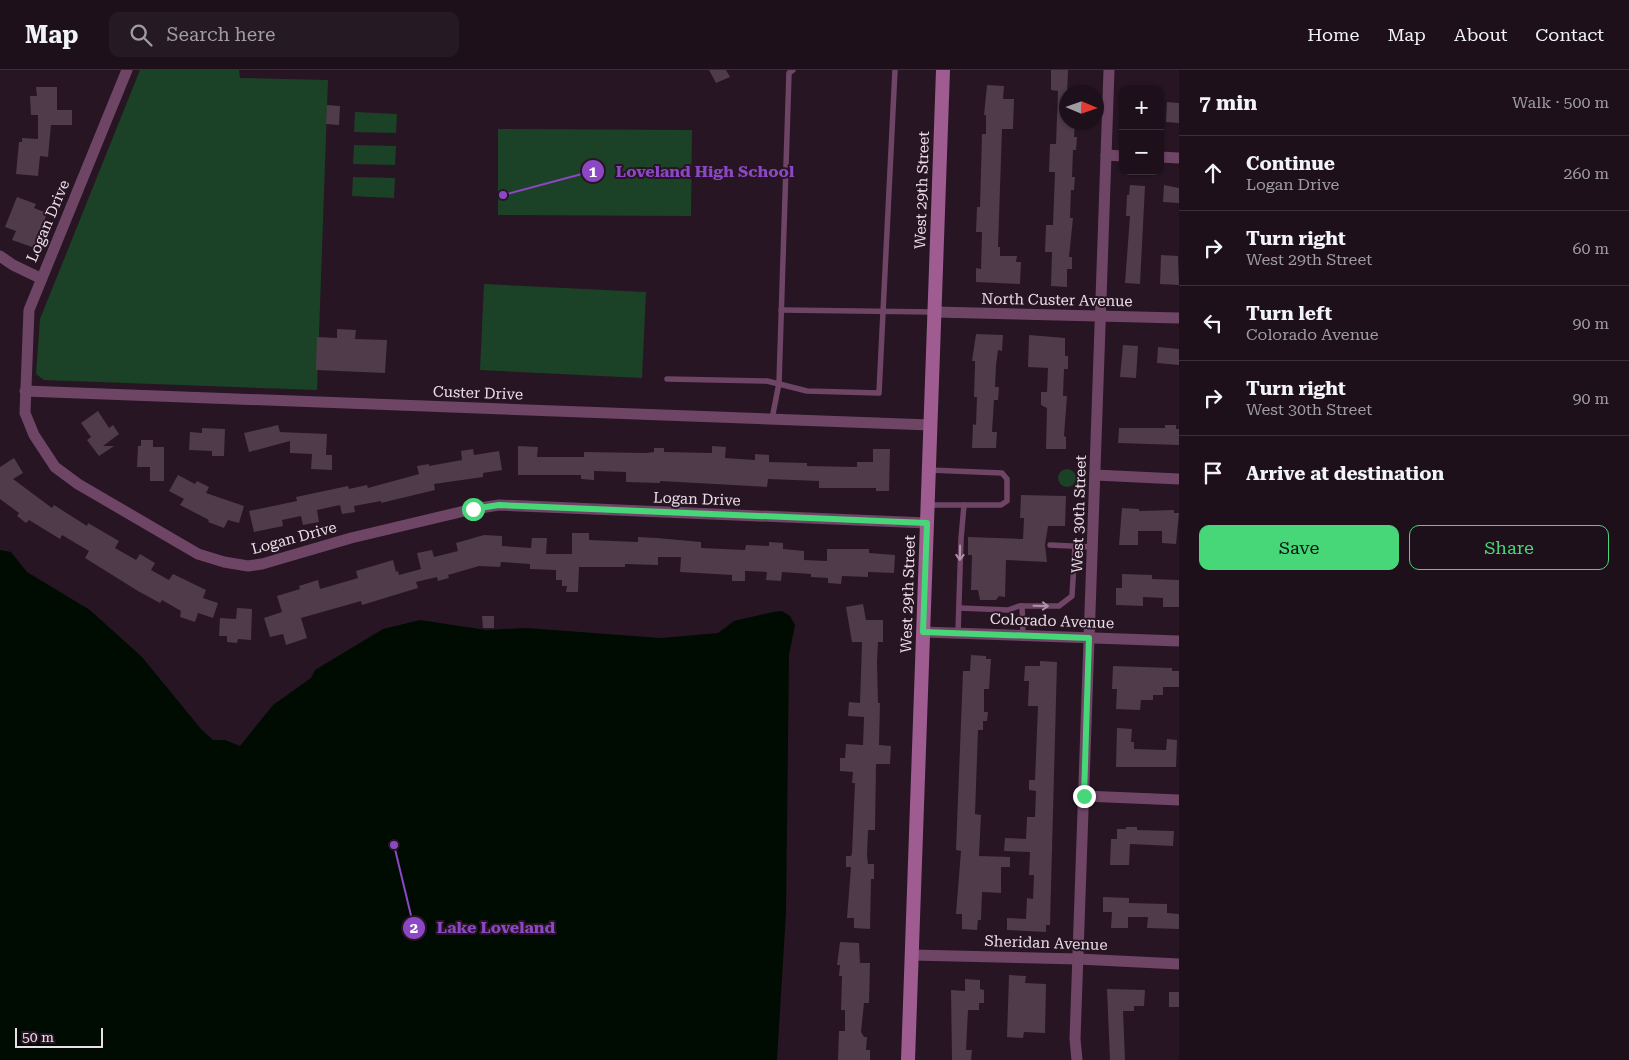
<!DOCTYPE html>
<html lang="en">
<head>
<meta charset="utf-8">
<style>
	:root { --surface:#1d101a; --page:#251923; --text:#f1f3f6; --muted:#a09da2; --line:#3b3039; --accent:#47d779 }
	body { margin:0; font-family:"Roboto Serif",serif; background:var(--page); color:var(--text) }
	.controls { position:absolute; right:15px; top:15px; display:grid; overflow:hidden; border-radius:10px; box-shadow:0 1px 4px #0004 }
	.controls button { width:45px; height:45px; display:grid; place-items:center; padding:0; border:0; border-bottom:1px solid var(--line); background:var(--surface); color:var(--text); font:25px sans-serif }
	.compass { position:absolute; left:1059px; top:15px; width:45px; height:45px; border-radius:50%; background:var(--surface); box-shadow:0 1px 4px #0004; rotate:92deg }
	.scale { position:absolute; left:15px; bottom:12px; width:88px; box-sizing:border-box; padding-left:5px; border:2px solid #ebdee7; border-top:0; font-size:14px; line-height:18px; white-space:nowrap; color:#ebdee7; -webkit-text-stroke:4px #271523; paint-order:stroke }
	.stop { position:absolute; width:15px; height:15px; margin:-11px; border:4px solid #47d779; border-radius:50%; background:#fff }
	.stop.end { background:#47d779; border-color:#fff; box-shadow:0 1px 5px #0008 }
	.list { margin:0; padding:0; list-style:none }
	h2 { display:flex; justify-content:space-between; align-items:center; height:65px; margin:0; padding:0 20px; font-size:21px }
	h2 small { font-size:16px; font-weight:400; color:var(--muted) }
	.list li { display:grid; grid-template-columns:32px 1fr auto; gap:15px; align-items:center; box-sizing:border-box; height:75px; padding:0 20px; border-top:1px solid var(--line) }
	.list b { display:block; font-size:19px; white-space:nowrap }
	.list p { margin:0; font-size:16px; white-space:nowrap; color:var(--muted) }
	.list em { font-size:16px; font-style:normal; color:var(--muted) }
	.actions { display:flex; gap:10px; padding:15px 20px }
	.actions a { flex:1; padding:11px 0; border:1px solid var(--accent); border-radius:10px; text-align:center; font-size:18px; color:var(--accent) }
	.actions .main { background:var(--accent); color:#111 }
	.icon { flex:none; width:28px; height:28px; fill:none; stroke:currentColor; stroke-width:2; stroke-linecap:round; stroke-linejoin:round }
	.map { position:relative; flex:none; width:1179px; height:990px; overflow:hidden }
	header { display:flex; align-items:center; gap:30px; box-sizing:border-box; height:70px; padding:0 25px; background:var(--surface); border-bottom:1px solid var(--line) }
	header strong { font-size:24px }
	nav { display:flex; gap:28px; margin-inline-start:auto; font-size:18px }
	.search { width:350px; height:45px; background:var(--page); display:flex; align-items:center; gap:12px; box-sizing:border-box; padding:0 18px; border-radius:10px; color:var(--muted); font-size:19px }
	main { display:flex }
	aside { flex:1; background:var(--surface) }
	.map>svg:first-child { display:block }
</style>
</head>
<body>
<header>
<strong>Map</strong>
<div class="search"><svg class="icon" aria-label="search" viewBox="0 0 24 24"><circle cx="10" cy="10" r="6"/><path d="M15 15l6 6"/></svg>Search here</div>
<nav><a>Home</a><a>Map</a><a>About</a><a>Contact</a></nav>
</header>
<main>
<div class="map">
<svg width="1179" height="990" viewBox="0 0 1179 990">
	<rect width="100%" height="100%" fill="#271523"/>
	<g fill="#1b4226">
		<path d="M140 0H239L240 8 328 10 317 320 44 310 36 304 40 249Z"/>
		<path d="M355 42 397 44 396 63 354 62Z"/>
		<path d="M498 59 692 60 691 146 498 145Z"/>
		<path d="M354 75 396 76 395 95 353 94Z"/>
		<path d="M353 107 395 108 394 128 352 126Z"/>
		<path d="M484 214 646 222 642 308 480 300Z"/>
		<circle cx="1067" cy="408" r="9"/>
	</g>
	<path fill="#000c02" d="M0 480 11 482 27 502 90 540 142 587 201 659 213 670H225L240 676 273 635 311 608 315 600 383 559 420 550 486 560 526 558 661 568 718 563 734 551 773 542 782 541 790 546 795 555 789 585 786 842 777 990H0Z"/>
	<g fill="#4f3b4a">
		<path d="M709 0H726L730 7 716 13Z"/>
		<path d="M1051 0H1068L1066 52H1075L1074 67H1077L1076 80H1073L1072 107H1075L1074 120H1071L1070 148H1073L1069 187H1072V199H1067V217L1051 216 1052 182H1045L1046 155H1053L1055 102H1049L1050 74H1056L1058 21 1051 20Z"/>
		<path d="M987 15 1004 16 1003 29H1014L1013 59H1002L998 177H1000V186H1017L1016 192H1021L1020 214 976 212V198L981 199 982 162H976L977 137H980L982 64H986V45H984Z"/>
		<path d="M36 17H57V40H72V55H51L48 87 40 86 38 106 16 104 19 72H22V68L38 69V45H31L30 26H37Z"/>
		<path d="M1167 32 1179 33V53L1166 52Z"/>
		<path d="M327 35 340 36 339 55 326 54Z"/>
		<path d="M1130 115 1145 116 1140 214 1125 213 1130 146H1126L1127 125H1129Z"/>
		<path d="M1164 115 1179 118V133L1163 132Z"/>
		<path d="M17 127 36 134 34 138 47 143 35 178 12 170 16 161 5 157Z"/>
		<path d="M1161 185 1178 186 1179 215 1160 214Z"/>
		<path d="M337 259 356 260 355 269 387 270 385 303 316 300 317 267 337 268Z"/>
		<path d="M976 264 1003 265 1002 281 998 280 996 295 995 317H999L998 330H994L992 362H997L996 378H972L973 354 976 355 977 327H974L975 295V291H972Z"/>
		<path d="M1029 265 1065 268V286H1068V299H1064L1063 326H1067L1064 366 1066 367V379H1046L1047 338 1041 335V322H1047L1048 298 1028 297Z"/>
		<path d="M1123 275 1138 276 1136 308 1120 307Z"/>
		<path d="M1158 277 1179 279V295L1157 293Z"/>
		<path d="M98 341 109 358 113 355 119 364 103 376H114L99 386 87 370 91 367 81 353Z"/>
		<path d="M278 355 280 362 327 364 326 385H332V400L311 399 312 384 290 383V371L249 382 244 363Z"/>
		<path d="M1165 355H1176V359H1179V375L1118 373 1119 358H1165Z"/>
		<path d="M202 358 225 359 224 386H212V381L189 380 190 362 202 363Z"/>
		<path d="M141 370H153V377H164V411H150V397H137L138 376H141Z"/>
		<path d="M518 376 538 377 537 387H584V382L646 383 654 382V378H664V382L712 383V376L726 377 725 388 755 390V384L769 385V392L807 393V396L857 397V392H873V379H890L889 421H876V418H819V411L768 409 767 417 660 411V413L626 412V402L594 401V410L581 409V405H518Z"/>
		<path d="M473 379 474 385 499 381 502 400 483 403V407L434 414 435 420 381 433V431L354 436 355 442 342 444 340 435 317 440 319 452 303 455 301 446 282 450 283 456 254 462 249 441 297 431 296 427 348 416 349 419 367 415 368 418 419 404 417 396 429 394V396L462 390 461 381Z"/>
		<path d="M14 388 23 403 13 409 52 438 54 435 87 456 88 453 119 471 115 478 136 490 140 484 155 493 151 500 169 510 173 504 206 520 203 528 218 533 213 548 198 543 195 552 180 547 181 541 162 530 160 533 138 521 85 488 89 481 62 465 60 469 29 450 26 453 17 446 19 443 0 429V397Z"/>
		<path d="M178 405 195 414 197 411 209 417 206 423 244 436 239 453 228 450 224 458 208 452 209 450 180 435 184 429 169 421Z"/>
		<path d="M1021 425 1066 426 1065 456H1048L1045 475 1047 492 1006 490 1005 527 999 526 996 530H980L978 520H971L972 485H968V467L1023 469 1024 448H1020Z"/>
		<path d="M1122 438 1139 439V441L1174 440V443H1179L1176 474 1162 473V461H1138V475H1119Z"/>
		<path d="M572 463H589V470L638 472V467L657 468 701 472V478L745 480 746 475 769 476V472L783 473V479L804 481V490L827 491V479H869V483L895 485 894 503 868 502V507L842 506 841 514 828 513V508L811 507V504L782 502 781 511 766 510 767 502 745 501V511H732V505L680 502 681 487H658V495L625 494V497H579L578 522H566L567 516H562V510H556V500L530 499V494L501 492 500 497 479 496 448 505 449 508 438 511 437 507 416 512 418 518 362 535 361 531 301 548 307 568 286 575 283 564 270 567 264 548 282 542 277 526 300 519 299 516 318 510 320 519 334 515 358 508 356 501 393 490 396 502 398 501 399 505 421 499 417 483 432 480 434 487 458 481 456 473 484 465 502 466V476L531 478 532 468H547L546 484H572Z"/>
		<path d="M1122 504 1152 505V509L1179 510V537H1163V528L1143 527V536L1116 535V518H1122Z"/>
		<path d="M863 534 866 550H883V572H878L877 592 878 633H880L879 675 891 676 890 694H876L875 760H868L867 785 868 794H874V809H871L870 859 854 858V848H847L851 797H846V786H851L852 783 855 713H852L853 702 840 701V688H845L846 674 863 675 864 647 848 646 849 632 860 633 862 572H852L846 537Z"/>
		<path d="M237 538 252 539 251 570 238 569 237 573 227 572V566H219L220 548 236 549Z"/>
		<path d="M482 546H494V558H483Z"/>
		<path d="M971 585 986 586V589H991L989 619H984V642H988L987 651H983V660H978L975 744 981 745 979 786 1010 787V797H1001V823L982 822 981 850H978L977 860 962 859V844H956L961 781 956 780 963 601H970Z"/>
		<path d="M1040 591 1057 592 1050 855H1046V862L1007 860V848L1026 849 1027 828 1033 829 1034 805H1029L1030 782 1004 781 1005 768 1026 769 1027 747H1035L1036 721 1029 720V710H1035L1038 636H1028L1029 611H1024L1025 596H1040Z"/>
		<path d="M1113 596 1172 598V601H1179V617H1163V625H1153V630H1141L1140 640 1116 639 1117 619H1112Z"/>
		<path d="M1117 658 1132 659 1131 672H1134V679L1166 680 1167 669 1177 670 1176 697H1116Z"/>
		<path d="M1126 757H1137V760L1174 761 1173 776 1130 774 1129 795H1110L1111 769H1117V759H1126Z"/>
		<path d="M1103 827 1129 828V833L1167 834V843L1179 844V859L1147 858 1148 847H1128V858H1111L1112 842H1103Z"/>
		<path d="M840 872 859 873 860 893H870L869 933H864L861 962 864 967H867L866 980H870V990H838L839 961H845V940H841L842 906H839L840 895H837Z"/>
		<path d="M1009 905 1026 906 1025 913 1046 914 1045 963 1024 962 1023 968 1007 967Z"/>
		<path d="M965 909 980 910V919L984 920V933H979V940H968L966 980H972L971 990H952L951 920 965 921Z"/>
		<path d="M1107 919 1145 920 1144 936H1134V941H1123L1125 990H1110Z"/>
		<rect x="1169" y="922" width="10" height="15"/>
	</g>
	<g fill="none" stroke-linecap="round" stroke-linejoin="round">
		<g stroke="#6f4566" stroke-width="5.5">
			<path d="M781 240 934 242"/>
			<path d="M667 309 767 311 807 321 879 323 895 0"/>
			<path d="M772 349 779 313 789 3 793 0"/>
			<path d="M928 435H1001L1007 431V409L1002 403 929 400"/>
			<path d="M1050 475 1092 477"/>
			<path d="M1022 536 1023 565"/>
			<path d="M959 538 1008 540 1019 536H1059L1072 526 1075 476"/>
			<path d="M958 563 961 469 964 435"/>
		</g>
		<g stroke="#6f4566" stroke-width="11">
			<path d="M127 0 29 240 25 343 34 365 55 397 78 414 198 484 224 492 248 496 262 494 351 468 473 439 499 435 927 453"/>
			<path d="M1106 85 1123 86"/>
			<path d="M1160 87 1179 88"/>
			<path d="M0 186 13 195 40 208"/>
			<path d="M934 242 1179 248"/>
			<path d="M25 321 930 355"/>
			<path d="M1095 405 1179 409"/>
			<path d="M923 562 1179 571"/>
			<path d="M1084 726 1179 730"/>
			<path d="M912 885 1078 889 1179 894"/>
			<path d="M1077 990 1075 969 1109 0"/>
		</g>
		<path stroke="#9e5c91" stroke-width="14" d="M908 990 943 0"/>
	</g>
	<defs><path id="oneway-shaft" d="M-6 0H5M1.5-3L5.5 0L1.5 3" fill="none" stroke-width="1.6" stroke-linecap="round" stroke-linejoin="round" transform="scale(1.25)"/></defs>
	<g stroke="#ad92a6">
		<use href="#oneway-shaft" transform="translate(960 483) rotate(91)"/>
		<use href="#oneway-shaft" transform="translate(1041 536) rotate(1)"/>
	</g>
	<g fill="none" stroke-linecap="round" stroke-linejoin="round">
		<path stroke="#47d779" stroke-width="6" d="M473 439 499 435 927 453 923 562 1089 568 1084 726"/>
	</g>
	<g text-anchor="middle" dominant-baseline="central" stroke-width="4" stroke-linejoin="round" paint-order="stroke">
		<g font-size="15" fill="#ebdee7" stroke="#271523">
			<text transform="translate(922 120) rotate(-88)">West 29th Street</text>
			<text transform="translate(48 151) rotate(-67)">Logan Drive</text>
			<text transform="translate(1057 230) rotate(1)">North Custer Avenue</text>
			<text transform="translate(478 323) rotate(2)">Custer Drive</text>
			<text transform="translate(697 429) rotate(2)">Logan Drive</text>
			<text transform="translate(1079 444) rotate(-88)">West 30th Street</text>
			<text transform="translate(294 468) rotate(-15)">Logan Drive</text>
			<text transform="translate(908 524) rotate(-88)">West 29th Street</text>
			<text transform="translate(1052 551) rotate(2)">Colorado Avenue</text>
			<text transform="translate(1046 873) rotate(2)">Sheridan Avenue</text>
		</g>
	</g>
	<path fill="none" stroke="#8c47c5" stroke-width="2" d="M503 125L593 101M394 775L414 858"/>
	<g fill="#8c47c5" stroke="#271523" stroke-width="2">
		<circle cx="503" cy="125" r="5"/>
		<circle cx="394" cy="775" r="5"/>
		<circle cx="593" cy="101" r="12"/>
		<circle cx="414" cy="858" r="12"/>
	</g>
	<g font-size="15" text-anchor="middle" font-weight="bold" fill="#fff">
		<text x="593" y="107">1</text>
		<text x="414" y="863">2</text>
	</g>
	<g font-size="16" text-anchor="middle" font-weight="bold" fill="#8c47c5" stroke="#271523" stroke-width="4" stroke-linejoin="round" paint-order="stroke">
		<text x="705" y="107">Loveland High School</text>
		<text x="496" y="863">Lake Loveland</text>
	</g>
</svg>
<div class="controls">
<button>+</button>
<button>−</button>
</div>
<svg class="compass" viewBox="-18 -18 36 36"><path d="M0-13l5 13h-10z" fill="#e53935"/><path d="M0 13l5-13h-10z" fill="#a09da2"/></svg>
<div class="scale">50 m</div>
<div class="stop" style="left:473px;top:439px"></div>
<div class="stop end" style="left:1084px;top:726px"></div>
</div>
<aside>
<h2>7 min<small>Walk · 500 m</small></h2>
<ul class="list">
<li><svg class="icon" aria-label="ahead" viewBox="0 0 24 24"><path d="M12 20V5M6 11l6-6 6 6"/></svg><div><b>Continue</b><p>Logan Drive</p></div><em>260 m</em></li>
<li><svg class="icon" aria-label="right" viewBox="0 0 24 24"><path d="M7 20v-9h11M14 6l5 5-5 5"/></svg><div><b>Turn right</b><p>West 29th Street</p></div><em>60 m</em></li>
<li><svg class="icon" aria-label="left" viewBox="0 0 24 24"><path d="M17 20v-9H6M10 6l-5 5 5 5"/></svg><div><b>Turn left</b><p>Colorado Avenue</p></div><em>90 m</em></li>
<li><svg class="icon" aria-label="right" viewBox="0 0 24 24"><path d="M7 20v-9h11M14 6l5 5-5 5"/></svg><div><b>Turn right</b><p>West 30th Street</p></div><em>90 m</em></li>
<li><svg class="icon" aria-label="arrive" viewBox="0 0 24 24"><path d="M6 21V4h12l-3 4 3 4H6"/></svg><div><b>Arrive at destination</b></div></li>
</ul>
<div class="actions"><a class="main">Save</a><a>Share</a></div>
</aside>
</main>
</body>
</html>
